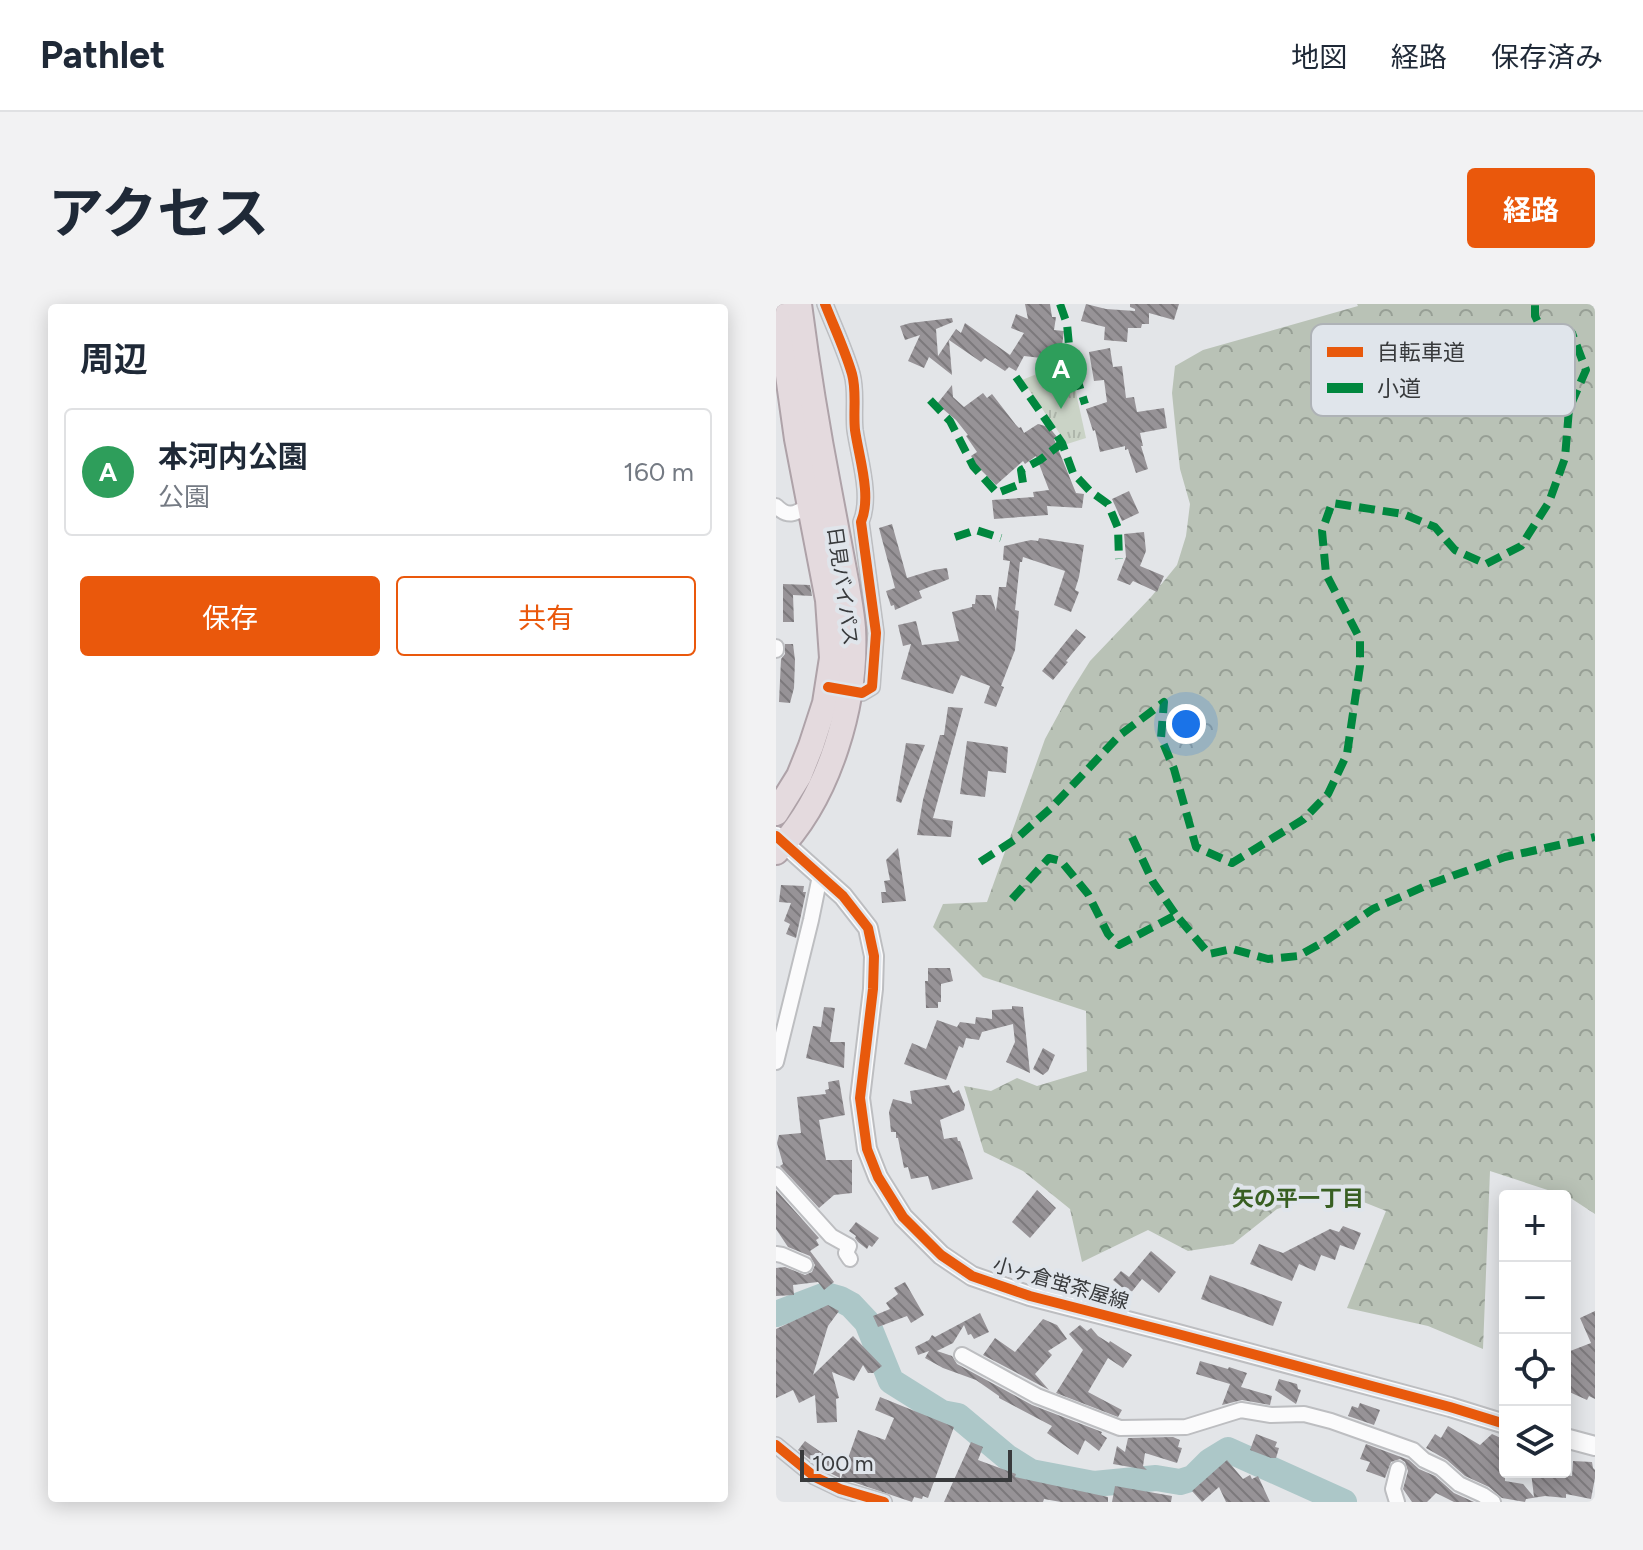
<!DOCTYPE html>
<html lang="ja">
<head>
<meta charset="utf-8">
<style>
	:root { --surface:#fff; --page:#f2f2f3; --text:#1f2937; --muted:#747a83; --line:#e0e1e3; --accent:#ea580c }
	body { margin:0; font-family:Figtree,"Noto Sans JP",sans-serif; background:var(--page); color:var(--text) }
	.controls { position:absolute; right:24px; bottom:24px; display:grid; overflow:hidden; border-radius:8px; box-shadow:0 4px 20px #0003 }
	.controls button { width:72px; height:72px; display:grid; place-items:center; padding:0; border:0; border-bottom:2px solid var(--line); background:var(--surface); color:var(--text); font:40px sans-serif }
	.scale { position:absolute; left:24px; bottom:20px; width:212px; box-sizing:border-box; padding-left:8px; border:4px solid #383a3c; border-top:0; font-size:22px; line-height:28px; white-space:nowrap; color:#383a3c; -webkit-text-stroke:6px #e0e5eb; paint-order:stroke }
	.you { position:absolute; left:410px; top:420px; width:28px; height:28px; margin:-20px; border:6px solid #fff; border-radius:50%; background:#1a73e8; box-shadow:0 0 0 12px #1a73e833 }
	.badge { display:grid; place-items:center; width:52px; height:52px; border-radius:50%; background:var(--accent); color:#fff; font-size:26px; font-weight:700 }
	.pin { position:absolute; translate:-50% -66px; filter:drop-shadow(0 2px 4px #0008) }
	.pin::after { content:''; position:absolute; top:42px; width:28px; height:24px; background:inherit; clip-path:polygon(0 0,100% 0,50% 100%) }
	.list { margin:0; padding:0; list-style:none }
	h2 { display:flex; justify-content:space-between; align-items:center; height:104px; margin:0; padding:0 32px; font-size:34px }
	h2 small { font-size:26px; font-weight:400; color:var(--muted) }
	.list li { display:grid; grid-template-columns:52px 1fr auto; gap:24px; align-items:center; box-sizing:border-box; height:128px; margin:0 16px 16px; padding:0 16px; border:2px solid var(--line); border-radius:8px }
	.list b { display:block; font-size:30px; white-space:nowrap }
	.list p { margin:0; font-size:26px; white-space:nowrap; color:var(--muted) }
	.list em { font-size:26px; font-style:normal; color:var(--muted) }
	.actions { display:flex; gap:16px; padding:24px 32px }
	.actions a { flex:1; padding:18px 0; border:2px solid var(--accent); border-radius:8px; text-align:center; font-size:28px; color:var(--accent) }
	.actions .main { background:var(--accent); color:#fff }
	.icon { flex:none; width:44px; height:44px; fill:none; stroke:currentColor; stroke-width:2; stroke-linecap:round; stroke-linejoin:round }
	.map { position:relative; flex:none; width:819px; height:1198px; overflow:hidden; border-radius:8px }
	header { display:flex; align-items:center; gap:48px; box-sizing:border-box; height:112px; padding:0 40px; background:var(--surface); border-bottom:2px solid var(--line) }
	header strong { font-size:38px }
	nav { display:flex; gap:44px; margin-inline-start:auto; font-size:28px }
	.intro { display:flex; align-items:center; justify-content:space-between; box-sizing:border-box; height:192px; padding:0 48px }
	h1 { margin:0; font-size:56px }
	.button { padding:20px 36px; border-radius:8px; background:var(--accent); color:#fff; font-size:28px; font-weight:700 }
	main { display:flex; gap:48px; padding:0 48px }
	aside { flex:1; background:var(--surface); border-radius:8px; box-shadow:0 4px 20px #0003 }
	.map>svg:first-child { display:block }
</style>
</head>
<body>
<header>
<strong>Pathlet</strong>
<nav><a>地図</a><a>経路</a><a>保存済み</a></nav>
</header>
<div class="intro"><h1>アクセス</h1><a class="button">経路</a></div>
<main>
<aside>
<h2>周辺<small></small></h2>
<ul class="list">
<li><span class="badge" style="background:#2e9e5b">A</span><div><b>本河内公園</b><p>公園</p></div><em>160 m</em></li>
</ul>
<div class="actions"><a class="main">保存</a><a>共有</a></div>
</aside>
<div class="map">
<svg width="819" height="1198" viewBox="0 0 819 1198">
	<defs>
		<pattern id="forest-crowns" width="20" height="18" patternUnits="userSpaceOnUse" patternTransform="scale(2)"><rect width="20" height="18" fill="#b9c2b6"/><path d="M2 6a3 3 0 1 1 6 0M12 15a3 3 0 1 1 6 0" fill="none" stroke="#979f95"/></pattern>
		<pattern id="park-tufts" width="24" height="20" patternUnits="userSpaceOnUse" patternTransform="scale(2)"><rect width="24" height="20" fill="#cad3c6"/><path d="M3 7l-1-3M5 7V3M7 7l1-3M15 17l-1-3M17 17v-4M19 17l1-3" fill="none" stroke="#aeb6ab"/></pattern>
		<pattern id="building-back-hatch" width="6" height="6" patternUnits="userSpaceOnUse" patternTransform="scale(2)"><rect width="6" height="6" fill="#979397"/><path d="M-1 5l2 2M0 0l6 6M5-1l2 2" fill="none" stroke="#7c797c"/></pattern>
	</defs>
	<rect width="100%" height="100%" fill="#e3e5e8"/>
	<path fill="url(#forest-crowns)" d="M581 0H819V910L793 893 714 867 707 1045 652 1022 571 1004 610 907 560 887 501 905 457 940 412 947 372 926 306 958 294 905 247 867 208 848 188 782 215 787 241 774 261 782 311 767 310 707 207 673 157 623 167 600 211 598 269 435 294 389 314 357 375 293 401 261 410 232 414 200 404 165 400 129 396 89 399 62 427 46 582 2Z"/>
	<path fill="url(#park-tufts)" d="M293 57 310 134 291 140 246 76Z"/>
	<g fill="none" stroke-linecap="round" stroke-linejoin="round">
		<path stroke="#acc7c8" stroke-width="26" d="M0 1010 50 991 64 995 75 1001 91 1018 115 1077 166 1109 182 1112 231 1153 255 1168 318 1180 380 1174 404 1178 417 1174 434 1157 452 1146 568 1198"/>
	</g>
	<g fill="url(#building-back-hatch)">
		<path d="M249 0H274L276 13H280L278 26 288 27 285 49 274 55 248 52 240 67 233 63 229 67 209 54 205 58 173 36 176 71 153 53 148 64 132 57 144 31 129 36 124 22 134 19 176 14 177 18 160 25 162 52 180 25 185 29 189 19 234 51 248 29 235 24 240 10 252 15Z"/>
		<path d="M310 0 330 5 359 7V5L354 3V0H403L398 16 373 9V20H366L365 24H352L351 38 328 36 329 23 305 17Z"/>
		<path d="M334 44 337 63 346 62 350 94 358 93 361 108 388 104 391 124 364 129 367 142H365L372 165 360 169 352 145 349 146V142L324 148 319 126 317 127 310 105 331 98 328 76 318 77 313 48Z"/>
		<path d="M176 81 177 93 188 103 207 89 211 94 216 90 240 121 243 124 245 123 248 129 262 120 273 123 281 133 278 135 300 189 308 190 306 204 271 202 272 211 218 215 216 196 258 193 257 188 273 186 260 152 249 160 247 157 220 181 202 163 195 152 201 148 190 132 192 131 180 116 161 100Z"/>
		<path d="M353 187 363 209 346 217 336 195Z"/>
		<path d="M116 220 131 274 157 266 171 264 173 275 143 287 146 294 119 306 118 301 115 302 110 287 119 284 103 224Z"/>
		<path d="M368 228 370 247 364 262 388 272 381 288 357 277 354 281 341 276 350 253 348 230Z"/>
		<path d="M263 234 308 241 303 273 299 286 303 288 295 308 278 301 289 267 247 253 246 258H244L239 306 243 307 239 346 225 382 228 383 220 403 208 399 214 382 185 371 177 390 125 375 135 340 127 342 122 321 140 317 146 341 183 337 176 308 196 303V300H199L200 291H215L220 307 223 283H230L234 257 227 256 228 242 255 236 262 237Z"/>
		<path d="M7 280 34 281 36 292 17 291 18 318H7Z"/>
		<path d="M300 325 310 333 290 357 292 358 277 376 266 367Z"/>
		<path d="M9 340H17L19 356 18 384 14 399 3 398 5 355 9 350Z"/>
		<path d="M172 403 187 404 157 514 177 517 175 533 141 531 147 496 164 431H168Z"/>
		<path d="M191 437 232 443 230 469 212 467 209 493 184 490Z"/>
		<path d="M130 439 149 441 125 499 120 497Z"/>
		<path d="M122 544 130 597 106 599 105 588H110L108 577 114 576 110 556Z"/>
		<path d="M5 581 28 582 27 588H30L20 634 10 630 14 620 8 617 15 599 3 598Z"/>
		<path d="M152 664H174L177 677 165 680V698H162V704H150L149 677H152Z"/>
		<path d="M236 702 247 703 254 769 230 758 239 738 237 720 206 728 203 736 190 734 187 744 183 742 170 776 128 760 136 739 150 745 161 716 181 723 184 718 199 720 200 713 216 715V706L236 705Z"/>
		<path d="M48 703 59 704 54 738H69L68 764 30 754 37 722 45 723Z"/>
		<path d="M267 744 279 751 272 767 267 771 257 765Z"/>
		<path d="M63 776 69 811 43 816 50 856H76V889L58 891 43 904 4 862 7 860 1 839 3 831 25 829 21 793 50 790 49 786 53 785 52 778Z"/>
		<path d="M173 781 177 789 183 786 189 801 188 806 164 816 168 835 181 833 182 837H184L197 875 156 886 152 872 135 875 132 863 128 864 122 834H120V828H115L113 808 117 795 136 800 134 787Z"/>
		<path d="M0 886 43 934 40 936 43 941 34 947 58 978 48 986 42 978 17 981 18 991 0 992V964L9 963 29 971 36 968 39 961 34 952 12 943 0 925Z"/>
		<path d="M261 886 280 904 254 934 236 918Z"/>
		<path d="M80 918 103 934 96 943 93 941 91 945 82 938 79 934 80 932 73 927Z"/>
		<path d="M567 922 585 929 578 946 564 941 559 956 545 951 539 967 523 960 516 977 474 960 483 940 507 949 554 925 563 928Z"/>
		<path d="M375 947 400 968 383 989 366 975 354 990 337 976 345 967 353 973Z"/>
		<path d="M434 971 506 998 497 1022 425 995Z"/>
		<path d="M129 978 148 1011 135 1019 131 1012 102 1023 97 1012 114 1005 110 999 122 990 118 984Z"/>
		<path d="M52 1001 63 1007 52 1022 37 1071 77 1032 106 1062 97 1069H92L87 1061 78 1077 56 1068 63 1094 60 1095 61 1118 41 1119 39 1091 23 1099 17 1086 0 1094V1025Z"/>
		<path d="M819 1007V1095L813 1092 811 1096 789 1086V1049L815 1039 804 1014Z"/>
		<path d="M204 1009 213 1028 198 1035 195 1030 192 1031 188 1021 177 1039 161 1047 176 1052 181 1060 256 1101 326 1128 325 1130 331 1134 323 1147 309 1136 302 1151 271 1129 276 1122 223 1094V1092L200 1076 167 1064 149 1054 153 1047 142 1051 139 1043 153 1036 156 1031 159 1033Z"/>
		<path d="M267 1015 281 1021 291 1035 272 1047 276 1051 259 1070 273 1086 207 1051 219 1034 239 1048Z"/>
		<path d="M304 1021 311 1027 315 1024 322 1032 333 1039 334 1037 356 1051 347 1064 332 1054 312 1088 346 1106 342 1113 280 1089 307 1046 293 1030Z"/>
		<path d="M424 1057 452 1065 453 1063 471 1069 465 1083 496 1092 494 1101 466 1096 446 1101 454 1080 420 1070Z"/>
		<path d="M503 1075 521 1080 522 1085 525 1086 520 1100 499 1086Z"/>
		<path d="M104 1093 178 1123 152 1194 147 1192 146 1195 138 1193 136 1198 65 1174 82 1126 109 1136 118 1114 99 1106Z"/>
		<path d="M584 1099 604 1106 598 1121 572 1112 576 1102 582 1104Z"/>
		<path d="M672 1122 704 1141 716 1130 729 1136V1177L747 1180 758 1193 755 1168 796 1172 797 1157 816 1158 817 1164 819 1166V1174L815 1195 790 1190V1194L769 1192 750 1195 749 1198 726 1194 713 1183 689 1172 671 1156 650 1144 659 1130 665 1134Z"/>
		<path d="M480 1130 501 1138 499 1143 503 1144 500 1154H495L474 1146Z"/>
		<path d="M397 1133 404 1136 402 1143 406 1144 401 1159 369 1149 367 1162 371 1166 337 1160 341 1142 349 1148 352 1134Z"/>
		<path d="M29 1137 49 1151 63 1156 64 1174 46 1165 22 1146Z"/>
		<path d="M195 1138 207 1143 202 1156 240 1170 239 1173 332 1193V1198H285L268 1195 267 1198H168Z"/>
		<path d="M590 1140 633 1156 643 1165 659 1172 678 1189 698 1198H678L660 1189 651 1198H636L627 1185 632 1167 629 1158 624 1155 615 1158 609 1174 590 1167 594 1158 584 1155Z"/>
		<path d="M451 1156 467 1175 474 1171 476 1175 482 1172 494 1198H450L443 1183 426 1198 416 1187Z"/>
		<path d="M339 1182 396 1192 395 1198H336Z"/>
	</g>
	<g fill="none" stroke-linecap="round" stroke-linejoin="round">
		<defs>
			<path id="service" d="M261 972 295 982"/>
			<g id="minor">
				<path d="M49 0C58 23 69 46 76 70 81 88 77 107 79 126 83 154 96 192 85 218L100 329 96 383 86 389 68 387"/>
				<path d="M0 202C13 215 20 209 34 201"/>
				<path d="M0 343V346"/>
				<path d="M0 758 35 616 44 572"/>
				<path d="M0 871 55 932 73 942 70 949 74 955"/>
				<path d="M0 950 6 951 29 961"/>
				<path d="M186 1051 261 1092 344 1124 410 1123 465 1106 495 1111 528 1110 555 1117 637 1146 648 1156 665 1164 683 1180 707 1191 717 1198"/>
				<path d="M0 1141 39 1173 64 1185 108 1198"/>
				<path d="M621 1198 617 1185 622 1165"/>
			</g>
			<g id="tertiary">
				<path d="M0 532 67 592 92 624 98 652 97 685 84 794 91 845 102 873 127 913 165 951 196 972 254 992 398 1029 674 1103 729 1120"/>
				<path d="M789 1134 819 1142"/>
			</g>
			<g id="trunk">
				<path d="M0 509 23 472 35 442 49 399 56 354 52 296 21 135 2 0"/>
				<path d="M0 548C54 493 81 398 77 324 76 310 73 295 71 282 65 250 59 218 53 186 41 124 31 62 23 0"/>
			</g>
		</defs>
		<use href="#service" stroke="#bdbec1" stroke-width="11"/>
		<use href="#minor" stroke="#bdbec1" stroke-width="18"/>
		<use href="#tertiary" stroke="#bdbec1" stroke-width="22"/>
		<use href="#trunk" stroke="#aea2a8" stroke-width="28"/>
		<use href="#service" stroke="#fbfbfc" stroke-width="7"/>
		<use href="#minor" stroke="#fbfbfc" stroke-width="14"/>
		<use href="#tertiary" stroke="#fbfbfc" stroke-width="18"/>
		<use href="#trunk" stroke="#e4dade" stroke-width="24"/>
		<g stroke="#00873e" stroke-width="8" stroke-dasharray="16 8" stroke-linecap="butt">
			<path d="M284 0 291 20 294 52 309 100"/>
			<path d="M240 73 286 139 297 169 314 187 332 200 342 224 343 255"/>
			<path d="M154 96 174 117 197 162 221 189 247 179 245 166 264 156 286 139"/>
			<path d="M179 233 200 226 225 234"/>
			<path d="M356 533 377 578 400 611"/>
			<path d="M204 558 240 535 276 503 344 431 388 398 385 434 398 465 420 543 456 559 528 515 552 490 571 450 584 362V335L550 270 546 227 556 199 627 210 659 223 679 246 710 260 745 242 773 198 789 154 793 105 810 66 796 29 768 30 759 12V0"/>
			<path d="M236 595 273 554 285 557 312 590 332 630 343 641 400 611 433 650 456 645 492 655 522 652 551 636 597 605 654 580 729 553 819 533"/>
		</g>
		<defs>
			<g id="cycleway">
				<path d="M49 0C58 23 69 46 76 70 81 88 77 107 79 126 83 154 96 192 85 218L100 329 96 383 86 389 52 383"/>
				<path d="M0 532 67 592 92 624 98 652 97 685 84 794 91 845 102 873 127 913 165 951 196 972 254 992 398 1029 674 1103 729 1120"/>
				<path d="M0 1141 39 1173 64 1185 108 1198"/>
			</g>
		</defs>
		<use href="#cycleway" stroke="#e0e5eb" stroke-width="15"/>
		<use href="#cycleway" stroke="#e8590c" stroke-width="10"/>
	</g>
	<g text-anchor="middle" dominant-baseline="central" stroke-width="8" stroke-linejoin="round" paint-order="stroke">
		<g font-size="20" fill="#383a3c" stroke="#e0e5eb">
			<text transform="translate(67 282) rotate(82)">日見バイパス</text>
			<text transform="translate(285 979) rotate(16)">小ヶ倉蛍茶屋線</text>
		</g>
		<g font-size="22" font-weight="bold" fill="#385f22" stroke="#e0e5eb">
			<text x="522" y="894">矢の平一丁目</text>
		</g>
	</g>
	<rect x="535" y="20" width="264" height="92" rx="12" fill="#e0e5eb" stroke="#aeb2b6" stroke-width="2"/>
	<rect x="551" y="43" width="36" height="10" fill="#e8590c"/>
	<rect x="551" y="79" width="36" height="10" fill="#00873e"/>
	<g font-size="22" fill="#383a3c">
		<text x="601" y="56">自転車道</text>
		<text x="601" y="92">小道</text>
	</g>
</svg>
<div class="controls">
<button>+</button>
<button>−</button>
<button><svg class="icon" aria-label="locate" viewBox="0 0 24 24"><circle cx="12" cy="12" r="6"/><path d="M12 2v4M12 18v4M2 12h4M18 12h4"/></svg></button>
<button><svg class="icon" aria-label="layers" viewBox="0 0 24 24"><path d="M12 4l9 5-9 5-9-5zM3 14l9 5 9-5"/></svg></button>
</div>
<div class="scale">100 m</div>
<div class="you"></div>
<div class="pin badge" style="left:285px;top:105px;background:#2e9e5b">A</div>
</div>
</main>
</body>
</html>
